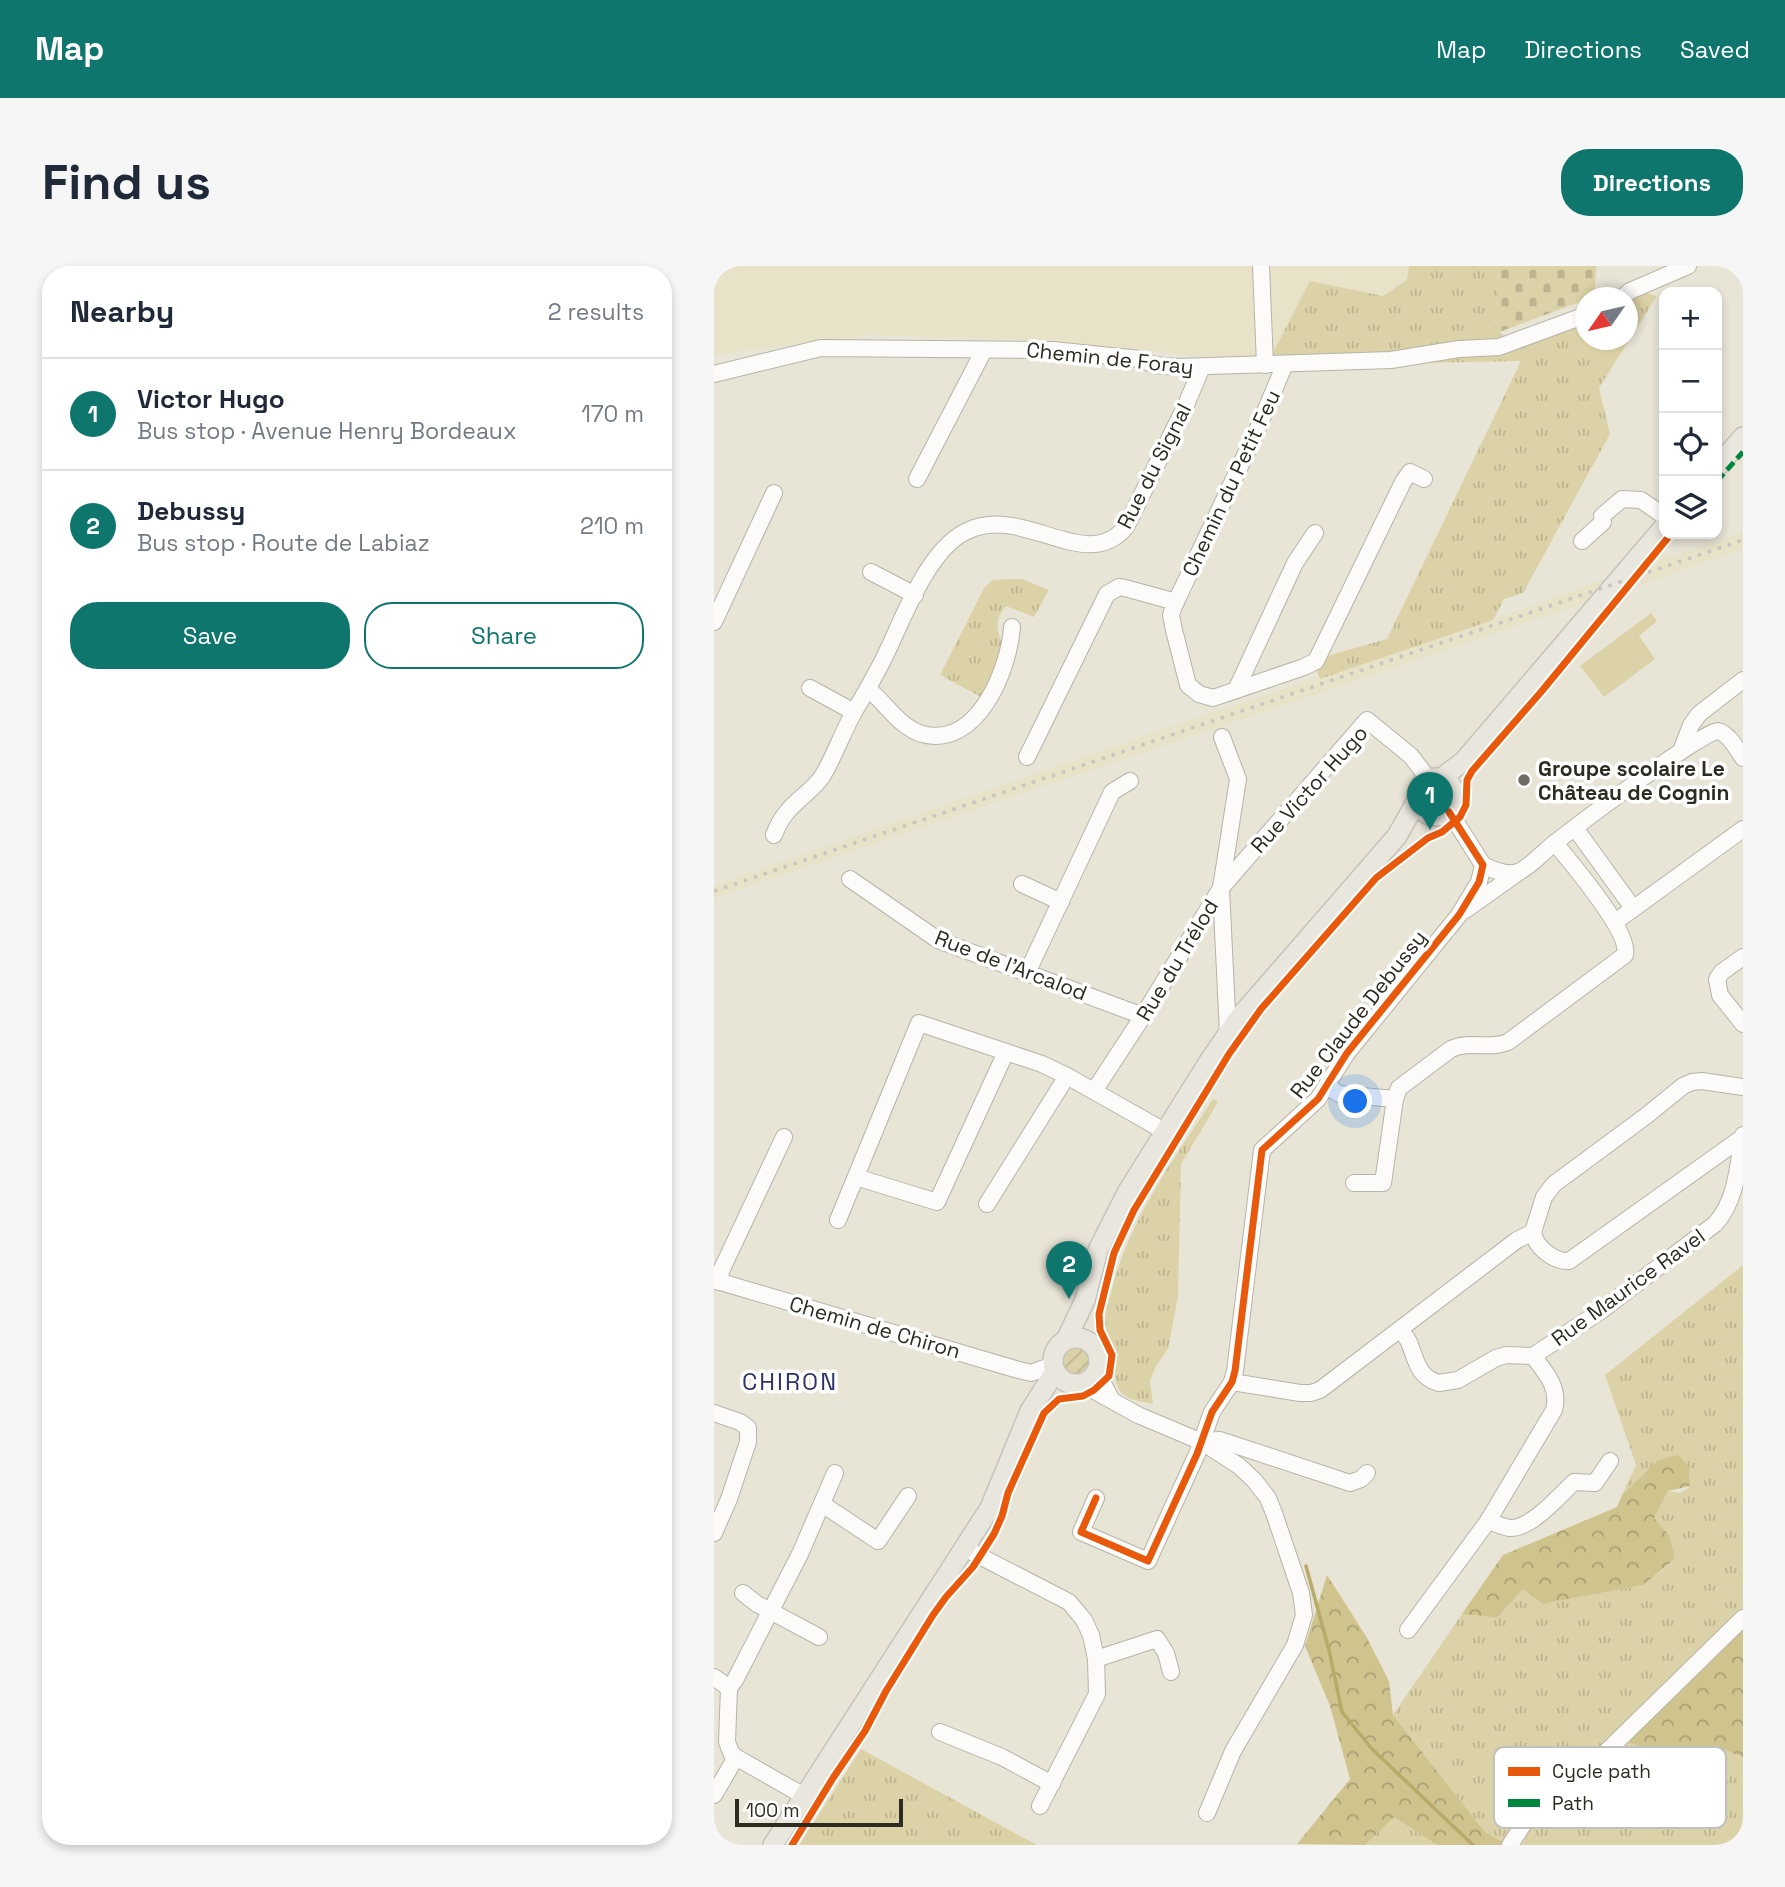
<!DOCTYPE html>
<html lang="en">
<head>
<meta charset="utf-8">
<style>
	:root { --surface:#fff; --page:#f6f6f7; --text:#1f2937; --muted:#747a83; --line:#e0e1e3; --accent:#0f766e }
	body { margin:0; font-family:"Space Grotesk",sans-serif; background:var(--page); color:var(--text) }
	.controls { position:absolute; right:21px; top:21px; display:grid; overflow:hidden; border-radius:14px; box-shadow:0 4px 10px #0003 }
	.controls button { width:63px; height:63px; display:grid; place-items:center; padding:0; border:0; border-bottom:2px solid var(--line); background:var(--surface); color:var(--text); font:35px sans-serif }
	.compass { position:absolute; left:861px; top:21px; width:63px; height:63px; border-radius:50%; background:var(--surface); box-shadow:0 4px 10px #0003; rotate:236deg }
	.scale { position:absolute; left:21px; bottom:18px; width:168px; box-sizing:border-box; padding-left:7px; border:4px solid #2e2c21; border-top:0; font-size:19px; line-height:24px; white-space:nowrap; color:#2e2c21; -webkit-text-stroke:5px #fff; paint-order:stroke }
	.you { position:absolute; left:642px; top:836px; width:24px; height:24px; margin:-18px; border:5px solid #fff; border-radius:50%; background:#1a73e8; box-shadow:0 0 0 10px #1a73e833 }
	.badge { display:grid; place-items:center; width:46px; height:46px; border-radius:50%; background:var(--accent); color:#fff; font-size:23px; font-weight:700 }
	.pin { position:absolute; translate:-50% -58px; filter:drop-shadow(0 2px 4px #0008) }
	.pin::after { content:''; position:absolute; top:37px; width:24px; height:21px; background:inherit; clip-path:polygon(0 0,100% 0,50% 100%) }
	.list { margin:0; padding:0; list-style:none }
	h2 { display:flex; justify-content:space-between; align-items:center; height:91px; margin:0; padding:0 28px; font-size:30px }
	h2 small { font-size:23px; font-weight:400; color:var(--muted) }
	.list li { display:grid; grid-template-columns:46px 1fr auto; gap:21px; align-items:center; box-sizing:border-box; height:112px; padding:0 28px; border-top:2px solid var(--line) }
	.list b { display:block; font-size:26px; white-space:nowrap }
	.list p { margin:0; font-size:23px; white-space:nowrap; color:var(--muted) }
	.list em { font-size:23px; font-style:normal; color:var(--muted) }
	.actions { display:flex; gap:14px; padding:21px 28px }
	.actions a { flex:1; padding:16px 0; border:2px solid var(--accent); border-radius:28px; text-align:center; font-size:24px; color:var(--accent) }
	.actions .main { background:var(--accent); color:#fff }
	.icon { flex:none; width:38px; height:38px; fill:none; stroke:currentColor; stroke-width:2; stroke-linecap:round; stroke-linejoin:round }
	.map { position:relative; flex:none; width:1029px; height:1579px; overflow:hidden; border-radius:28px }
	header { display:flex; align-items:center; gap:42px; box-sizing:border-box; height:98px; padding:0 35px; background:var(--accent); color:#fff }
	header strong { font-size:33px }
	nav { display:flex; gap:38px; margin-inline-start:auto; font-size:24px }
	.intro { display:flex; align-items:center; justify-content:space-between; box-sizing:border-box; height:168px; padding:0 42px }
	h1 { margin:0; font-size:49px }
	.button { padding:18px 32px; border-radius:28px; background:var(--accent); color:#fff; font-size:24px; font-weight:700 }
	main { display:flex; gap:42px; padding:0 42px }
	aside { flex:1; background:var(--surface); border-radius:28px; box-shadow:0 4px 10px #0003 }
	.map>svg:first-child { display:block }
</style>
</head>
<body>
<header>
<strong>Map</strong>
<nav><a>Map</a><a>Directions</a><a>Saved</a></nav>
</header>
<div class="intro"><h1>Find us</h1><a class="button">Directions</a></div>
<main>
<aside>
<h2>Nearby<small>2 results</small></h2>
<ul class="list">
<li><span class="badge">1</span><div><b>Victor Hugo</b><p>Bus stop · Avenue Henry Bordeaux</p></div><em>170 m</em></li>
<li><span class="badge">2</span><div><b>Debussy</b><p>Bus stop · Route de Labiaz</p></div><em>210 m</em></li>
</ul>
<div class="actions"><a class="main">Save</a><a>Share</a></div>
</aside>
<div class="map">
<svg width="1029" height="1579" viewBox="0 0 1029 1579">
	<defs>
		<pattern id="grass-tufts" width="24" height="20" patternUnits="userSpaceOnUse" patternTransform="scale(1.75)"><rect width="24" height="20" fill="#dcd2a7"/><path d="M3 7l-1-3M5 7V3M7 7l1-3M15 17l-1-3M17 17v-4M19 17l1-3" fill="none" stroke="#bdb48f"/></pattern>
		<pattern id="forest-crowns" width="20" height="18" patternUnits="userSpaceOnUse" patternTransform="scale(1.75)"><rect width="20" height="18" fill="#d0c48e"/><path d="M2 6a3 3 0 1 1 6 0M12 15a3 3 0 1 1 6 0" fill="none" stroke="#a99f74"/></pattern>
		<pattern id="cemetery-stones" width="16" height="16" patternUnits="userSpaceOnUse" patternTransform="scale(1.75)"><rect width="16" height="16" fill="#dcd2a7"/><path d="M2 7V4a2 2 0 0 1 4 0v3zM10 15v-3a2 2 0 0 1 4 0v3z" fill="#bdb48f"/></pattern>
		<pattern id="garden-furrows" width="10" height="10" patternUnits="userSpaceOnUse" patternTransform="scale(1.75)"><rect width="10" height="10" fill="#dcd2a7"/><path d="M-1 1l2-2M0 10L10 0M9 11l2-2" fill="none" stroke="#bdb48f"/></pattern>
	</defs>
	<rect width="100%" height="100%" fill="#e8e5d7"/>
	<g fill="#e7e2c8">
		<path d="M0 0H695L693 14 669 30 596 15 552 100 435 84 297 73 156 69 0 89Z"/>
		<path d="M1029 266V283L923 320 946 294Z"/>
		<path d="M890 313 871 337 0 632V619L502 445 779 354Z"/>
	</g>
	<g fill="url(#grass-tufts)">
		<path d="M695 0H785L781 59 798 82 871 54 872 74H914V35L928 26 943 30 885 122 896 168 809 327 790 333 779 354 606 413 599 394 673 373 807 95 552 100 596 15 669 30 693 14Z"/>
		<path d="M293 313H308L335 324 320 351 292 340C279 356 283 365 290 383L269 432 226 409 270 322 279 314Z"/>
		<path d="M499 833 504 836 467 898 464 1030 454 1083 442 1100 436 1115 439 1138C416 1133 401 1133 401 1104 401 1098 402 1094 401 1088 400 1079 394 1072 392 1063 389 1051 394 1037 397 1026 416 952 458 896 499 833Z"/>
		<path d="M1029 999V1356L967 1487 999 1480 1029 1491V1579H794L771 1566 679 1449 748 1348 783 1352 809 1323 829 1338 929 1319 961 1294 956 1270 940 1252 954 1225 966 1227 976 1221 975 1201 944 1194 908 1229 922 1199 891 1109Z"/>
		<path d="M147 1483 323 1579H85Z"/>
		<path d="M680 1551 723 1579H651Z"/>
	</g>
	<g fill="url(#forest-crowns)">
		<path d="M964 1189 975 1201 976 1220 954 1225 940 1252 956 1270 961 1293 929 1319 829 1338 809 1323 783 1352 748 1348 789 1289 903 1241 908 1229 944 1194Z"/>
		<path d="M613 1309 652 1370 675 1415 679 1449 771 1566 794 1579H723L680 1551 651 1579 583 1578 636 1513 616 1440 591 1380Z"/>
		<path d="M1029 1356V1491L999 1480 967 1487 941 1484 912 1476Z"/>
	</g>
	<path fill="url(#cemetery-stones)" d="M785 0H882L881 31 872 32 871 34 780 68Z"/>
	<circle fill="url(#garden-furrows)" cx="362" cy="1096" r="13"/>
	<path fill="#dcd2a7" d="M937 347 943 355 925 370 941 393 890 431 866 400Z"/>
	<g fill="none" stroke-linecap="round" stroke-linejoin="round">
		<path stroke="#b8aa68" stroke-width="3.5" d="M592 1300 615 1384 628 1446 658 1483 759 1579"/>
		<defs>
			<g id="minor">
				<path d="M547 0 551 99"/>
				<path d="M908 32 916 25 974 0"/>
				<path d="M571 98 544 162 460 340 457 349 460 364 474 419 485 428 499 432 590 401 602 395 689 216 696 206 710 213"/>
				<path d="M0 108 107 82 339 84 426 93 440 99 463 101 677 94 745 83 785 81 872 49"/>
				<path d="M203 213 270 84"/>
				<path d="M868 275 889 256 888 250 908 233 927 234 950 250"/>
				<path d="M157 306 201 329"/>
				<path d="M0 356 60 227"/>
				<path d="M96 422 140 446"/>
				<path d="M154 423C172 437 185 461 208 468 264 483 295 403 298 361"/>
				<path d="M522 424 581 297 601 267"/>
				<path d="M967 485 977 459 985 448 1029 414"/>
				<path d="M313 491 393 328 405 321 411 322 462 336"/>
				<path d="M861 562 919 642"/>
				<path d="M60 569C63 561 67 553 73 546 86 530 103 522 112 504 122 485 130 464 140 446 150 429 160 412 169 394 188 356 212 286 251 266 309 236 371 310 412 261L471 141 488 101"/>
				<path d="M769 599C779 604 792 610 804 606 814 603 832 583 842 576 861 561 990 464 1004 465 1014 467 1023 483 1029 492"/>
				<path d="M136 613 224 674 429 750"/>
				<path d="M308 618 347 636"/>
				<path d="M750 645 805 606"/>
				<path d="M901 656 1029 563"/>
				<path d="M1029 691 1008 706 1003 713 1006 729 1029 758"/>
				<path d="M313 707 398 526 416 515"/>
				<path d="M514 768 507 622 653 454 697 490 715 514"/>
				<path d="M613 820 625 828 681 833"/>
				<path d="M380 825 429 750 507 622 524 513 508 471"/>
				<path d="M142 911 223 936 292 786"/>
				<path d="M640 917H669L681 833 685 822 737 783C756 774 775 784 794 776L911 689C917 666 857 597 841 577"/>
				<path d="M273 938 353 810"/>
				<path d="M124 954 205 757 328 798 353 810 452 866"/>
				<path d="M819 966 830 931 840 918 932 850 969 820 978 816 988 815 1029 821"/>
				<path d="M819 966C821 981 840 996 855 995L1029 871"/>
				<path d="M0 1014 301 1103 317 1107 339 1099"/>
				<path d="M5 1016 7 1005 70 871"/>
				<path d="M687 1064C690 1069 695 1074 696 1079 703 1096 704 1111 725 1117L744 1114 782 1092 792 1089 819 1090 888 1044 1001 958C1023 934 1024 899 1029 869"/>
				<path d="M383 1106 397 1133"/>
				<path d="M518 1116 586 1127H597L606 1124 803 974 819 966"/>
				<path d="M368 1118 424 1149 488 1176 525 1200 540 1214 554 1232 560 1247 587 1327 590 1349 581 1379 519 1485 493 1547"/>
				<path d="M0 1147 26 1156 34 1162V1176L15 1233 0 1267"/>
				<path d="M490 1175 506 1174 636 1217 647 1213 653 1207"/>
				<path d="M382 1232 367 1266 434 1295 483 1188 498 1146 518 1116 521 1105 548 884 604 833 633 787 745 649 765 616 769 599 735 545"/>
				<path d="M108 1238 164 1275 194 1230"/>
				<path d="M774 1255C781 1257 789 1261 796 1262 817 1263 845 1230 860 1216L881 1217 896 1195"/>
				<path d="M250 1282 355 1336 370 1354 377 1369 382 1393 383 1428 326 1540"/>
				<path d="M29 1327 43 1338 105 1371"/>
				<path d="M694 1364 774 1255 840 1144C846 1122 832 1107 819 1090"/>
				<path d="M382 1393 443 1373 452 1387 457 1406"/>
				<path d="M0 1411 15 1422 13 1476 18 1489 90 1530"/>
				<path d="M15 1422 21 1414 86 1288 121 1207"/>
				<path d="M226 1466 288 1491 338 1518"/>
				<path d="M0 1529 22 1491"/>
				<path d="M796 1579 827 1531 892 1486 1029 1352"/>
			</g>
			<g id="major">
				<path d="M1003 201 1029 171"/>
				<circle cx="722" cy="531" r="19"/>
				<path d="M726 513 750 495 950 261"/>
				<circle cx="362" cy="1095" r="23"/>
				<path d="M352 1074 371 1034 384 984 414 925 494 797 524 753 683 570 704 533"/>
				<path d="M59 1579 276 1242 316 1145 341 1106"/>
			</g>
		</defs>
		<use href="#minor" stroke="#b5b4a8" stroke-width="18"/>
		<use href="#major" stroke="#c5c3bc" stroke-width="22"/>
		<use href="#minor" stroke="#fcfbf9" stroke-width="16"/>
		<use href="#major" stroke="#e8e6dd" stroke-width="19"/>
		<path stroke="#c6c5c1" stroke-width="3.5" stroke-dasharray="3.5 7" stroke-linecap="butt" d="M0 625 1029 274"/>
		<path stroke="#00873e" stroke-width="5" stroke-dasharray="10 5" stroke-linecap="butt" d="M1003 215 1029 186"/>
		<defs>
			<g id="cycleway">
				<path d="M382 1232 367 1266 434 1295 483 1188 498 1146 518 1116 521 1105 548 884 604 833 633 787 745 649 765 616 769 599 735 546"/>
				<path d="M78 1579 119 1512 151 1465 172 1425 219 1349 232 1331 259 1301 280 1268 288 1250 294 1227 330 1147 345 1133 369 1130 380 1124 395 1110 398 1089 386 1064 385 1048 400 987 420 944 515 788 547 743 662 612 714 572 728 566 746 551 752 539 753 514 758 505 827 426 957 268"/>
			</g>
		</defs>
		<use href="#cycleway" stroke="#fff" stroke-width="11"/>
		<use href="#cycleway" stroke="#e8590c" stroke-width="7"/>
	</g>
	<circle fill="#6f6d61" stroke="#fff" stroke-width="2.5" cx="810" cy="514" r="7"/>
	<g text-anchor="middle" dominant-baseline="central" stroke-width="7" stroke-linejoin="round" paint-order="stroke">
		<g font-size="21" fill="#2e2c21" stroke="#fff">
			<text transform="translate(396 92) rotate(6)">Chemin de Foray</text>
			<text transform="translate(440 200) rotate(-63)">Rue du Signal</text>
			<text transform="translate(517 217) rotate(-65)">Chemin du Petit Feu</text>
			<text transform="translate(595 523) rotate(-48)">Rue Victor Hugo</text>
			<text transform="translate(463 694) rotate(-59)">Rue du Trélod</text>
			<text transform="translate(297 699) rotate(21)">Rue de l'Arcalod</text>
			<text transform="translate(644 748) rotate(-52)">Rue Claude Debussy</text>
			<text transform="translate(914 1021) rotate(-36)">Rue Maurice Ravel</text>
			<text transform="translate(161 1061) rotate(16)">Chemin de Chiron</text>
		</g>
		<g font-size="21" font-weight="bold" fill="#2e2c21" stroke="#fff" text-anchor="start">
			<text x="824" y="502">Groupe scolaire Le<tspan x="824" dy="24">Château de Cognin</tspan></text>
		</g>
		<g font-size="24" letter-spacing="2" fill="#2e326c" stroke="#fff">
			<text x="76" y="1115">CHIRON</text>
		</g>
	</g>
	<rect x="780" y="1481" width="232" height="81" rx="10" fill="#fff" stroke="#c0c0bc" stroke-width="2"/>
	<rect x="794" y="1501" width="32" height="9" fill="#e8590c"/>
	<rect x="794" y="1533" width="32" height="8" fill="#00873e"/>
	<g font-size="19" fill="#2e2c21">
		<text x="838" y="1512">Cycle path</text>
		<text x="838" y="1544">Path</text>
	</g>
</svg>
<div class="controls">
<button>+</button>
<button>−</button>
<button><svg class="icon" aria-label="locate" viewBox="0 0 24 24"><circle cx="12" cy="12" r="6"/><path d="M12 2v4M12 18v4M2 12h4M18 12h4"/></svg></button>
<button><svg class="icon" aria-label="layers" viewBox="0 0 24 24"><path d="M12 4l9 5-9 5-9-5zM3 14l9 5 9-5"/></svg></button>
</div>
<svg class="compass" viewBox="-18 -18 36 36"><path d="M0-13l5 13h-10z" fill="#e53935"/><path d="M0 13l5-13h-10z" fill="#747a83"/></svg>
<div class="scale">100 m</div>
<div class="you"></div>
<div class="pin badge" style="left:716px;top:564px">1</div>
<div class="pin badge" style="left:355px;top:1033px">2</div>
</div>
</main>
</body>
</html>
